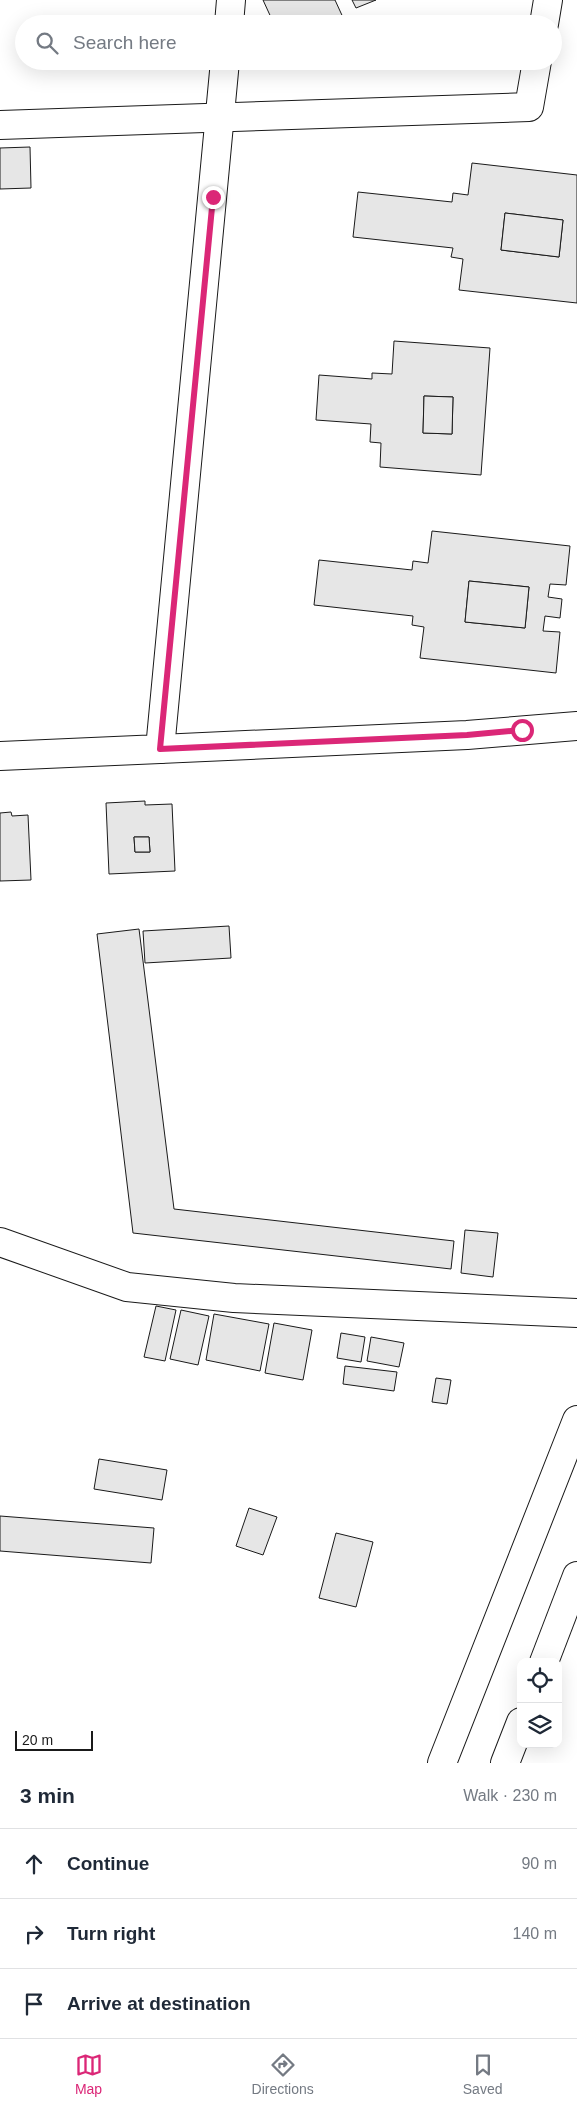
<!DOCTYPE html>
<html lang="en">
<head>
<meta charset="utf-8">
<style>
	:root { --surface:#fff; --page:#f2f2f3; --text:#1f2937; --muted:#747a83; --line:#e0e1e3; --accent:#db2777 }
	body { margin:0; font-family:Arial,sans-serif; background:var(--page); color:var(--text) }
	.controls { position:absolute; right:15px; bottom:15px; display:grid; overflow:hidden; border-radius:10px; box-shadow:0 5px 20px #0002 }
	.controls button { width:45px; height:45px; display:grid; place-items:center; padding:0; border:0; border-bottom:1px solid var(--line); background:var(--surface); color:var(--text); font:25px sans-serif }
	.scale { position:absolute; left:15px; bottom:12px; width:78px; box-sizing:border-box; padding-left:5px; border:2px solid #1a1a1a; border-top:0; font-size:14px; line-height:18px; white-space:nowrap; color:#1a1a1a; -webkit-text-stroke:4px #fff; paint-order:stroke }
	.stop { position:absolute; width:15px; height:15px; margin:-11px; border:4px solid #db2777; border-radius:50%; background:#fff }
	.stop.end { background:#db2777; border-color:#fff; box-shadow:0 1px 5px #0008 }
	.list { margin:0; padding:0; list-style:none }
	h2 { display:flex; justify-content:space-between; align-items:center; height:65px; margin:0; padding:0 20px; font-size:21px }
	h2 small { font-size:16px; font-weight:400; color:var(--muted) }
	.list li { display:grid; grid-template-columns:32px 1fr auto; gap:15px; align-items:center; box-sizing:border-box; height:70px; padding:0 20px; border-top:1px solid var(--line) }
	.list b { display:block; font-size:19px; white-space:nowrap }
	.list em { font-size:16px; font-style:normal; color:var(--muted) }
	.icon { flex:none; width:28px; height:28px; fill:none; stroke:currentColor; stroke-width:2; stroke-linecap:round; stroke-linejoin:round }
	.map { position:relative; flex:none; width:577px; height:1763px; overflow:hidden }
	.search { position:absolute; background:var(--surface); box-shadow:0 5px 20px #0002; left:15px; right:15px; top:15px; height:55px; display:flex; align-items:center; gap:12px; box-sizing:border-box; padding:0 18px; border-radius:28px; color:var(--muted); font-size:19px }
	.sheet { height:275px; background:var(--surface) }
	nav { display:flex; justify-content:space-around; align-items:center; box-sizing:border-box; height:70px; border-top:1px solid var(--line); background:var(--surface); font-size:14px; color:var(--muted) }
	nav a { display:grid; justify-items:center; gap:2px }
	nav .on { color:var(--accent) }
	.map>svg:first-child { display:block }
</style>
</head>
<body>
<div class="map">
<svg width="577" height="1763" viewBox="0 0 577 1763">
	<rect width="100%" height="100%" fill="#fff"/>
	<g fill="#e6e6e6" stroke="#1a1a1a" fill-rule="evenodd">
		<path d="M263 0H335L346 24H274Z"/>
		<path d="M352 0H376L356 8Z"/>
		<path d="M30 147 31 188 0 189V148Z"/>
		<path d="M472 163 577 175V303L459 290 463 259 451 257 453 248 353 237 358 192 452 202 453 193 468 195ZM505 213 563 220 559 257 501 250Z"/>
		<path d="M505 213 563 220 559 257 501 250Z"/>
		<path d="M394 341 490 348 481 475 380 467 381 443 370 442 371 424 316 420 319 375 372 379V373L392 374ZM424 396 453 397 452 434 423 433Z"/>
		<path d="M424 396 453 397 452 434 423 433Z"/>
		<path d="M432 531 570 546 566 585 550 584 548 597 562 599 560 618 545 616 543 631 560 632 556 673 420 658 424 627 412 625 413 616 314 605 319 560 412 570 413 561 428 563ZM469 581 529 587 525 628 465 622Z"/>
		<path d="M469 581 529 587 525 628 465 622Z"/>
		<path d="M145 801V805L172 804 175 871 109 874 106 803ZM134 837H149L150 852H135Z"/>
		<path d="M11 812 12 816 28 815 31 880 0 881V813Z"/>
		<path d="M134 837H149L150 852H135Z"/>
		<path d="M229 926 231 958 145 963 143 931Z"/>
		<path d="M139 929 174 1209 454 1241 451 1269 133 1233 97 934Z"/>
		<path d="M465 1230 498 1233 493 1277 461 1273Z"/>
		<path d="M156 1306 176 1310 165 1361 144 1357Z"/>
		<path d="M181 1310 209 1316 198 1365 170 1359Z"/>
		<path d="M214 1314 269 1324 260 1371 206 1360Z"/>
		<path d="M274 1323 312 1330 303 1380 265 1373Z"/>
		<path d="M341 1333 365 1337 361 1362 337 1358Z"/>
		<path d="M371 1337 404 1343 399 1367 367 1361Z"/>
		<path d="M345 1366 397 1372 394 1391 343 1384Z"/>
		<path d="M436 1378 451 1380 447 1404 432 1402Z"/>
		<path d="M99 1459 167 1470 162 1500 94 1489Z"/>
		<path d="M249 1508 277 1517 263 1555 236 1546Z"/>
		<path d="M0 1516 154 1528 151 1563 0 1551Z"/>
		<path d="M336 1533 373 1542 356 1607 319 1598Z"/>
	</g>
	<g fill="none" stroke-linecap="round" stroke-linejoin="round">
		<defs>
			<g id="minor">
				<path d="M229 24 231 0"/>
				<path d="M544 24 548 0"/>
				<path d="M0 125 529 107 537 61"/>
				<path d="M160 749 467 735 577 726"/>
				<path d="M0 756 160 749 225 61"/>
				<path d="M0 1242 127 1287 234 1298 577 1313"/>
			</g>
			<g id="highway">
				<path d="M544 1662 577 1576"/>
				<path d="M442 1763 577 1420"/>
				<path d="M505 1763 521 1722"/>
			</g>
		</defs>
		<use href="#minor" stroke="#1a1a1a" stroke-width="30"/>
		<use href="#highway" stroke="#1a1a1a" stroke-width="30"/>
		<use href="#minor" stroke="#fff" stroke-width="28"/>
		<use href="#highway" stroke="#fff" stroke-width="28"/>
	</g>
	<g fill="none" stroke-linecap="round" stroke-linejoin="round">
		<path stroke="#db2777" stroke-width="6" d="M213 197 160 749 467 735 522 730"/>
	</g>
</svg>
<div class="controls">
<button><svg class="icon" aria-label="locate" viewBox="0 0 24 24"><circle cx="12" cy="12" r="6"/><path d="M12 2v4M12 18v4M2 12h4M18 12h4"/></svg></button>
<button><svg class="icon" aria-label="layers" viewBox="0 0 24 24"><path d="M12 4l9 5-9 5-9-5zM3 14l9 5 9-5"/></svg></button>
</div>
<div class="scale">20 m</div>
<div class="stop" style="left:522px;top:730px"></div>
<div class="stop end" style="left:213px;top:197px"></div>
<div class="search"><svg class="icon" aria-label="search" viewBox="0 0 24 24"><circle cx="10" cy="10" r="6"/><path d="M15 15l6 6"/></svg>Search here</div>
</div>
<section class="sheet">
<h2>3 min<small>Walk · 230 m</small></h2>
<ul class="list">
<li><svg class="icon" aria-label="ahead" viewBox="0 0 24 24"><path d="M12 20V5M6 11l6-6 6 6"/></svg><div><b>Continue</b></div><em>90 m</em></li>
<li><svg class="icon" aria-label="right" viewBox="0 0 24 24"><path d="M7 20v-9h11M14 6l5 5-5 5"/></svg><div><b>Turn right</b></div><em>140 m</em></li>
<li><svg class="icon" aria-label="arrive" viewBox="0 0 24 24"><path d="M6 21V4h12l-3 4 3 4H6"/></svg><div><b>Arrive at destination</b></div></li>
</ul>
</section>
<nav>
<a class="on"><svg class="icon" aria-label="map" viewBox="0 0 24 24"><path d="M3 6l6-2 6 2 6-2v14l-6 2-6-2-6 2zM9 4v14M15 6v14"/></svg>Map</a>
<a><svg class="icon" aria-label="directions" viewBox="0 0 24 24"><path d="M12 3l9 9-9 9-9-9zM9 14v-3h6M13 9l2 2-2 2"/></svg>Directions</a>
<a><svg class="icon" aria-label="saved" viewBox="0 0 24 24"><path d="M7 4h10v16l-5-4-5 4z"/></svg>Saved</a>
</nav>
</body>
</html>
